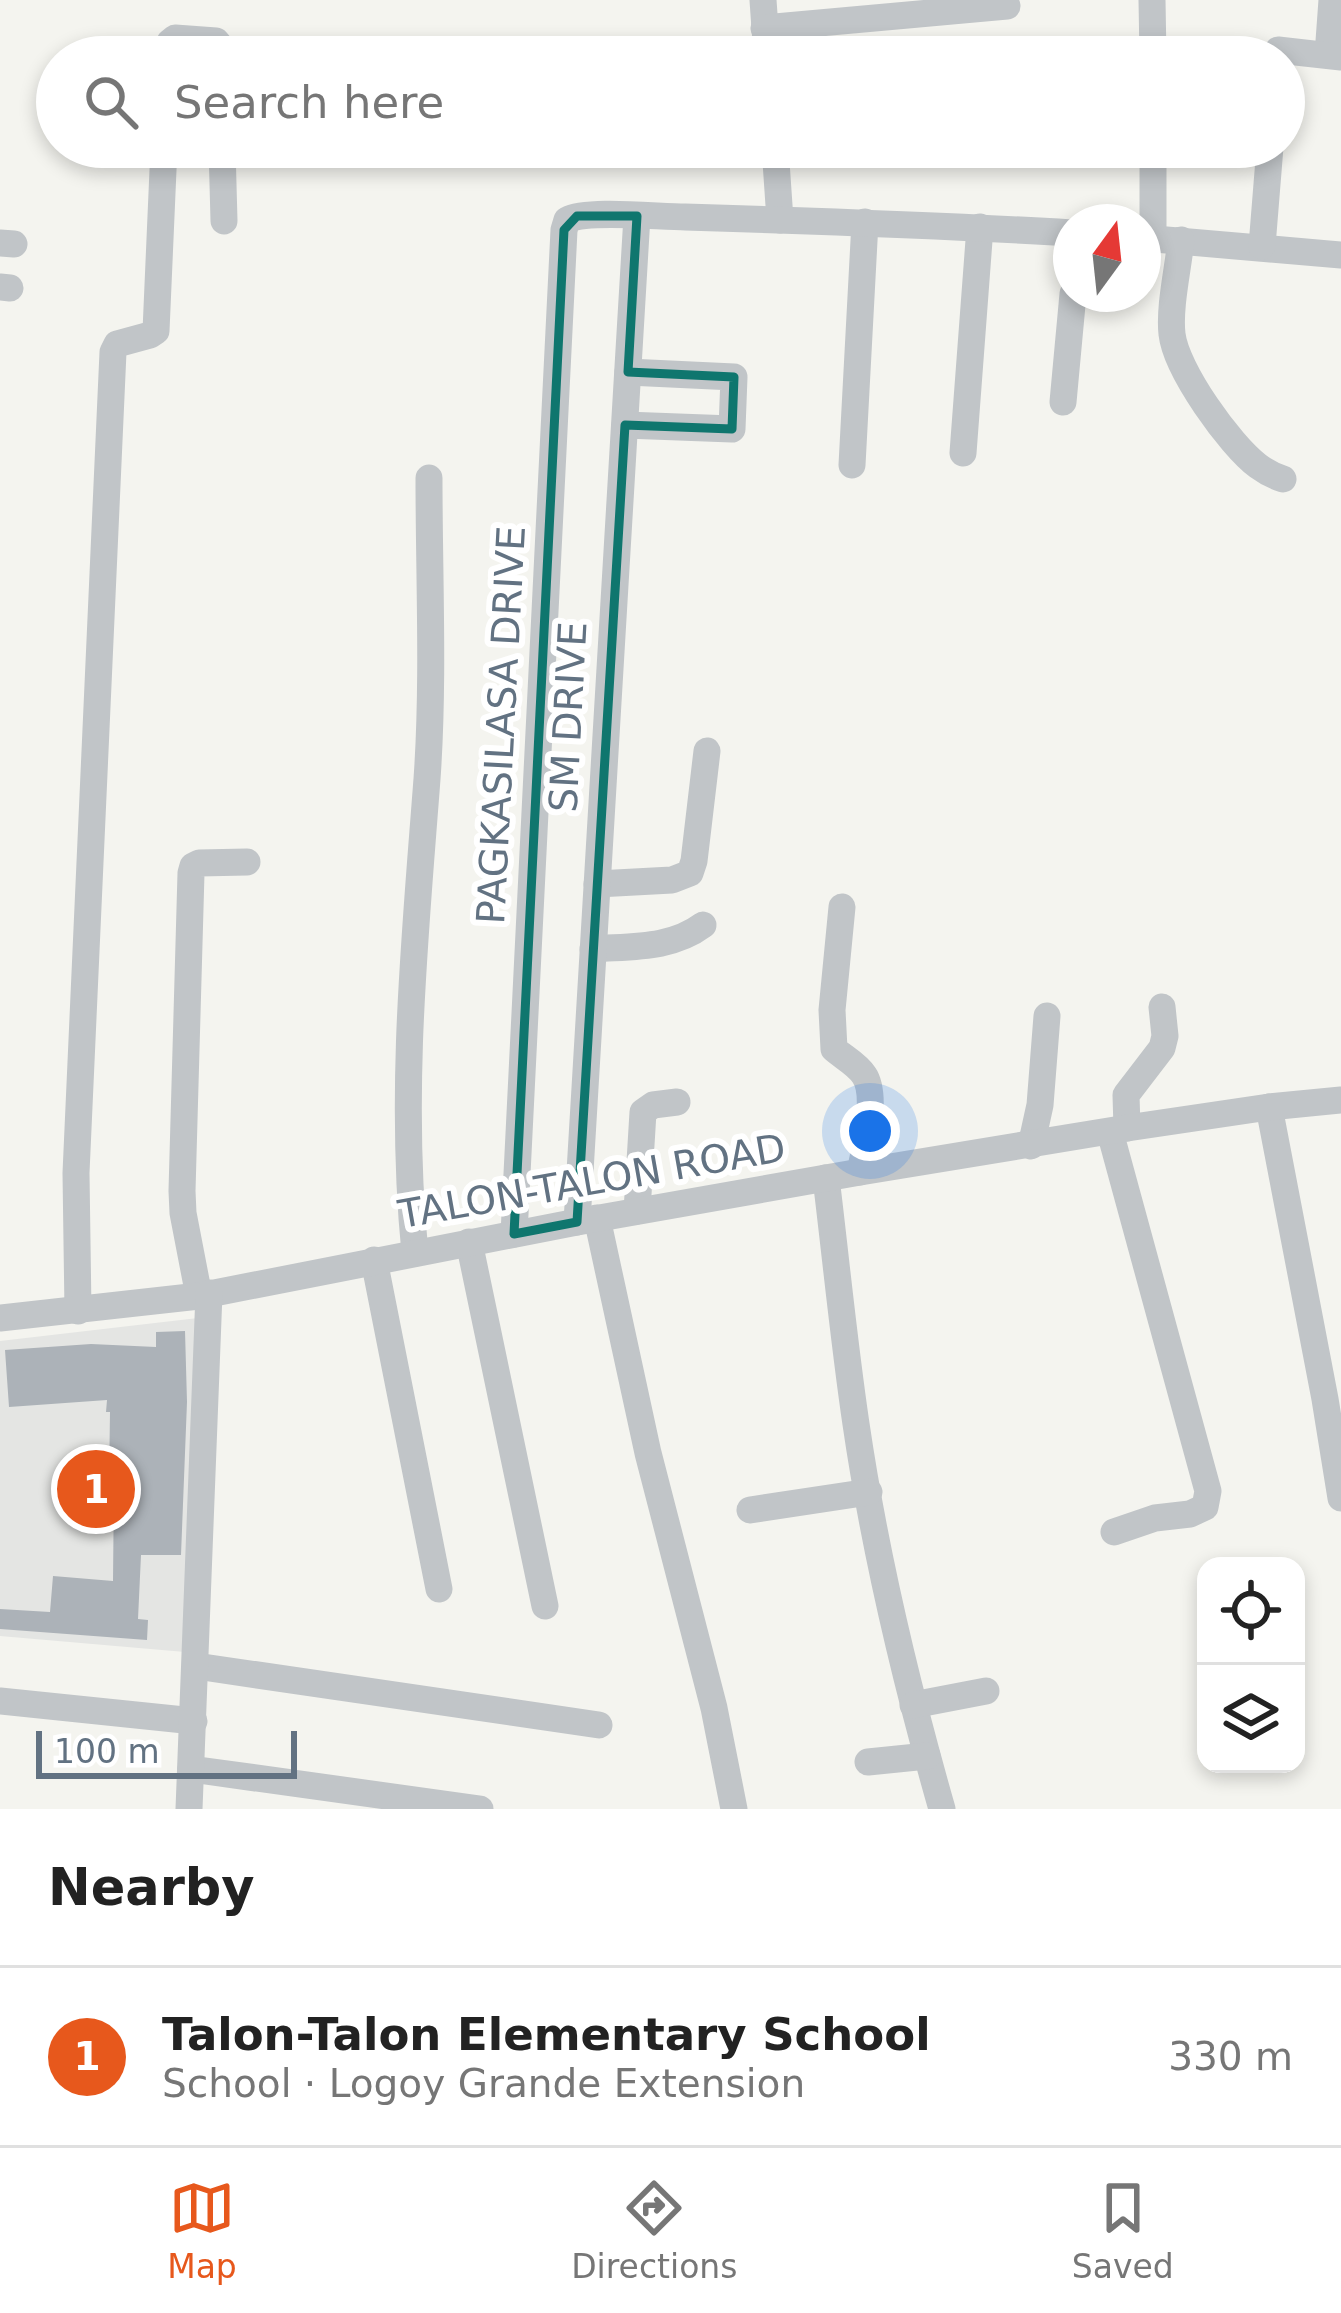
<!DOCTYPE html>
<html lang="en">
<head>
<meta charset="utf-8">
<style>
	:root { --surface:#fff; --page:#f2f2f2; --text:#222; --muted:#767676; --line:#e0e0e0; --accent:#e7581c }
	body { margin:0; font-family:"DejaVu Sans",sans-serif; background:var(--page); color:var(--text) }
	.controls { position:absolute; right:36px; bottom:36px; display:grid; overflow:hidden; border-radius:24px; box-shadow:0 6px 18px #0003 }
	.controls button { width:108px; height:108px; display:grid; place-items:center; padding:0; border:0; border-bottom:3px solid var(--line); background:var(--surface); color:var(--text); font:60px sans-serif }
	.compass { position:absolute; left:1053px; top:204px; width:108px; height:108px; border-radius:50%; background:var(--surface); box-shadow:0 6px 18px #0003; rotate:15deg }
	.scale { position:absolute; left:36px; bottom:30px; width:261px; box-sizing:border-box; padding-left:12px; border:6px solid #627282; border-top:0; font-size:33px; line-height:42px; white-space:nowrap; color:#627282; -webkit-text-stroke:9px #fff; paint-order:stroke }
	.you { position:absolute; left:870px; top:1131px; width:42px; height:42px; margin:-30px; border:9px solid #fff; border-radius:50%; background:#1a73e8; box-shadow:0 0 0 18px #1a73e833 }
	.badge { display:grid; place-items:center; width:78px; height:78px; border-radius:50%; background:var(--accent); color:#fff; font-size:39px; font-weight:700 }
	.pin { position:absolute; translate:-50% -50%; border:6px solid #fff; box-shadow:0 3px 12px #0006 }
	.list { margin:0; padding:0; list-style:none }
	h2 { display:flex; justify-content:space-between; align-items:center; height:156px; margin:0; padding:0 48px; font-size:51px }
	h2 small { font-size:39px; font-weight:400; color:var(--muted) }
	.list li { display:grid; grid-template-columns:78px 1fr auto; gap:36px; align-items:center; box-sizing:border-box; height:180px; padding:0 48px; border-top:3px solid var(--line) }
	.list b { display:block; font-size:45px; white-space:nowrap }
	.list p { margin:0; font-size:39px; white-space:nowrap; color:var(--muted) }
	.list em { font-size:39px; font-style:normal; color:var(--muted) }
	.icon { flex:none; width:66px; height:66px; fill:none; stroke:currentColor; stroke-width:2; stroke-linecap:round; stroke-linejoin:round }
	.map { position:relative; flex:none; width:1341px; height:1809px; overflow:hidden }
	.search { position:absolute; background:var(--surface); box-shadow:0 6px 18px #0003; left:36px; right:36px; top:36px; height:132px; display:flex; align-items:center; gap:30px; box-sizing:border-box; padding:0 42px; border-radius:66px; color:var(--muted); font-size:45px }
	.sheet { height:336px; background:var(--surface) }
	nav { display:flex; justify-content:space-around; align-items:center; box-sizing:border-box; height:168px; border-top:3px solid var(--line); background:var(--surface); font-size:33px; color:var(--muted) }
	nav a { display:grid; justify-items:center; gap:6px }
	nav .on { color:var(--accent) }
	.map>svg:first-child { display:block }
</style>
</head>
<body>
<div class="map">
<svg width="1341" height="1809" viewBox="0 0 1341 1809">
	<rect width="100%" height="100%" fill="#f4f4ef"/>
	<path fill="#e4e5e3" d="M198 1318 185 1652 0 1636V1341Z"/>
	<path fill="#acb2b8" d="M185 1331 187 1402 181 1555H141L138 1619 148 1620 147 1640 0 1629V1609L50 1612 53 1576 113 1581 114 1482H109L110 1412H106L107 1400 9 1407 5 1350 91 1344 156 1347V1332Z"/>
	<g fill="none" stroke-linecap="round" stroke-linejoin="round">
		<g stroke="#c1c5c8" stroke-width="27">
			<path d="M763 0 767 57"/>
			<path d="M1152 0 1153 57"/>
			<path d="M764 28 1007 6"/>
			<path d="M1328 55 1332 0"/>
			<path d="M168 57 170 42 175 38 216 41 221 47V57"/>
			<path d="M1278 57V50L1341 57"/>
			<path d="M222 147 224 221"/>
			<path d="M775 147 780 220"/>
			<path d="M1143 238 1341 255"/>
			<path d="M1153 238V147"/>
			<path d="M1181 240C1178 269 1169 307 1172 334 1176 370 1230 445 1258 466 1266 472 1274 476 1283 479"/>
			<path d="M0 243 14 244"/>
			<path d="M1262 246 1270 147"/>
			<path d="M0 287 10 288"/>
			<path d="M1063 402 1073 294"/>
			<path d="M625 425 732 429 734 377 628 372"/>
			<path d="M963 453 980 227"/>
			<path d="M852 465 865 222"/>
			<path d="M597 884 672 880 690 873 694 861 707 751"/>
			<path d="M842 907 832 1010 834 1049C843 1057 857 1064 864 1075 878 1095 865 1149 860 1172"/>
			<path d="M593 949C631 946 671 949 703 925"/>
			<path d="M1269 1107 1325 1399 1341 1498"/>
			<path d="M1127 1128 1126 1095 1162 1048 1165 1036 1162 1007"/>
			<path d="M1110 1132 1208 1491 1205 1507 1190 1514 1155 1518 1114 1532"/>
			<path d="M1031 1146 1040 1105 1047 1016"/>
			<path d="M826 1178C836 1260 844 1343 856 1424 875 1554 906 1683 942 1809"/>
			<path d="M637 1211 643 1112 653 1105 677 1102"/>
			<path d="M597 1218 648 1453 714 1708 734 1809"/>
			<path d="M577 1222 637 216"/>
			<path d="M514 1234 564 230 567 220C587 209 658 217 685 217 814 221 942 225 1071 233"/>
			<path d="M469 1242 545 1606"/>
			<path d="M415 1253C399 1094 415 937 427 779 434 680 429 578 429 478"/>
			<path d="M374 1260 439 1589"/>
			<path d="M199 1296 183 1213 182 1191 191 873 193 866 199 863 247 862"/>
			<path d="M78 1311 76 1173 113 352 117 344 150 335 156 331 164 147"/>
			<path d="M0 1318 199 1296 577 1222 860 1172 1127 1128 1269 1107 1341 1100"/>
			<path d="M750 1510 869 1492"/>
			<path d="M196 1666 599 1725"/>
			<path d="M0 1701 194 1721"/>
			<path d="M913 1705 986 1691"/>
			<path d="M868 1762 927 1756"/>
			<path d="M191 1769 480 1809"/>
			<path d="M189 1809 209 1293"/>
		</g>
	</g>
	<path fill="none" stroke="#0f766e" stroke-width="9" stroke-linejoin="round" d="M577 216H637L628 372 734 377 732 429 625 425 577 1222 514 1234 564 230Z"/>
	<g text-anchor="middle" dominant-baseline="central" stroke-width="12" stroke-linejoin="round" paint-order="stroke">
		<g font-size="39" fill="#627282" stroke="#fff">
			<text transform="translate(568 717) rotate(-87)">SM DRIVE</text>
			<text transform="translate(501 725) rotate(-87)">PAGKASILASA DRIVE</text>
			<text transform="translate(592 1181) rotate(-10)">TALON-TALON ROAD</text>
		</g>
	</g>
</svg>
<div class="controls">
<button><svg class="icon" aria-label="locate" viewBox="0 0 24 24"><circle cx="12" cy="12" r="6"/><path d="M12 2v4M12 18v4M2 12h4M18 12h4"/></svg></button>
<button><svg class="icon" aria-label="layers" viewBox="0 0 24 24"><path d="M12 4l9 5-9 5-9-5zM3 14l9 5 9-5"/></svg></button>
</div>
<svg class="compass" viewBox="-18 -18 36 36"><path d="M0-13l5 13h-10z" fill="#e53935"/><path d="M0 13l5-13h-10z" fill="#767676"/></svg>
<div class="scale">100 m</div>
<div class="you"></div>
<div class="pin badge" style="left:96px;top:1489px">1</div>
<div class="search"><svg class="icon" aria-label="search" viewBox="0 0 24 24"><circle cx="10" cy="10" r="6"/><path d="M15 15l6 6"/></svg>Search here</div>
</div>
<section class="sheet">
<h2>Nearby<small></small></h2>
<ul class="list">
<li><span class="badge">1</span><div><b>Talon-Talon Elementary School</b><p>School · Logoy Grande Extension</p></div><em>330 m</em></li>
</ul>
</section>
<nav>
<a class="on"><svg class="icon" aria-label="map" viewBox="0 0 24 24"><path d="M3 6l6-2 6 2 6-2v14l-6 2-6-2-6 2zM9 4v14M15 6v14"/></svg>Map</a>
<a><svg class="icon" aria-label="directions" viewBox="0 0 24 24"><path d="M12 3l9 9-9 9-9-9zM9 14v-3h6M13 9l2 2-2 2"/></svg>Directions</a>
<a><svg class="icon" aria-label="saved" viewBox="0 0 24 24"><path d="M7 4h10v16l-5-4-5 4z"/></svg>Saved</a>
</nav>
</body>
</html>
